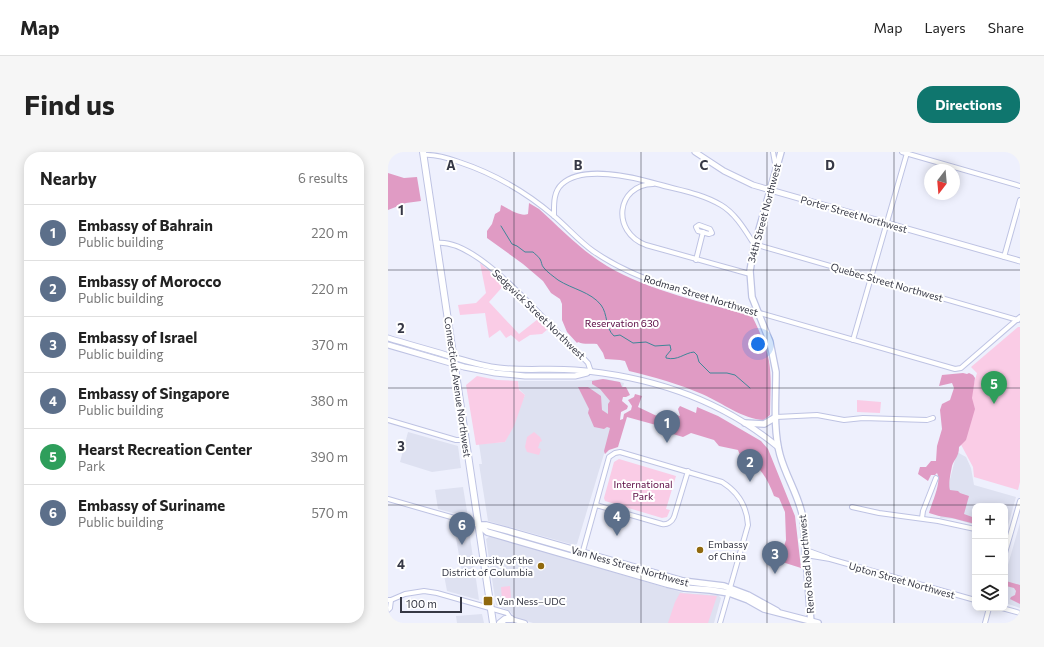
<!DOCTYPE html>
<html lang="en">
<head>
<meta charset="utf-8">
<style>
	:root { --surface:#fff; --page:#f6f6f6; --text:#222; --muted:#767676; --line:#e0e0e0; --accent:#0f766e }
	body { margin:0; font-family:Commissioner,sans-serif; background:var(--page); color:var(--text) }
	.controls { position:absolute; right:12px; bottom:12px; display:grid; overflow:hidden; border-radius:8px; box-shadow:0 2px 10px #0003 }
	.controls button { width:36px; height:36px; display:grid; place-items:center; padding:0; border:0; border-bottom:1px solid var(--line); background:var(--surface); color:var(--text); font:20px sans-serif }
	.compass { position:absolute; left:536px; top:12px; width:36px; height:36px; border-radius:50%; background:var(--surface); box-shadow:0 2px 10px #0003; rotate:196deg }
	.scale { position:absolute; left:12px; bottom:10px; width:62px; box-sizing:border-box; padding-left:4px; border:2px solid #363845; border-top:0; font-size:11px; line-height:14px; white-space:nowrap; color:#363845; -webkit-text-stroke:3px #fff; paint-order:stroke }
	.you { position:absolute; left:370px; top:192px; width:14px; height:14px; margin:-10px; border:3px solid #fff; border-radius:50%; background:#1a73e8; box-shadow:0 0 0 6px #1a73e833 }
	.badge { display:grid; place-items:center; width:26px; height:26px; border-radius:50%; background:var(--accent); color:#fff; font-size:13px; font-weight:700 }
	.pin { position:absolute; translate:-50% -33px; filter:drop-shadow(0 1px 2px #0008) }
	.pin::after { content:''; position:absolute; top:21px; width:14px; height:12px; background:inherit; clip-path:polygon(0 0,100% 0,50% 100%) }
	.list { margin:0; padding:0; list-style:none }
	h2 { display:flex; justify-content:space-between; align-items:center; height:52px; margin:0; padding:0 16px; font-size:17px }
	h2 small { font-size:13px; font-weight:400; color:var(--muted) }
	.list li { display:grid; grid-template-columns:26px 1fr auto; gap:12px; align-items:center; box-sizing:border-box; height:56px; padding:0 16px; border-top:1px solid var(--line) }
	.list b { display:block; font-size:15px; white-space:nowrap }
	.list p { margin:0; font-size:13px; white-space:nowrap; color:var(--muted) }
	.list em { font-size:13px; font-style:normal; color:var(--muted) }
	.icon { flex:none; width:22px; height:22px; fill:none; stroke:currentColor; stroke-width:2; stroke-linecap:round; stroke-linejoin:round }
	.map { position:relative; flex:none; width:632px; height:471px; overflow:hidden; border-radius:16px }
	header { display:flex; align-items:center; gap:24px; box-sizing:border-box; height:56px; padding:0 20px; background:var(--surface); border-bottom:1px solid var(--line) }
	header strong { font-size:19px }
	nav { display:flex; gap:22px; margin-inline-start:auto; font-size:14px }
	.intro { display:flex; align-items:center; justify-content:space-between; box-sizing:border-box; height:96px; padding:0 24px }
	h1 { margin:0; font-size:28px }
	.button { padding:10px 18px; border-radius:16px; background:var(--accent); color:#fff; font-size:14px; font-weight:700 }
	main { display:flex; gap:24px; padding:0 24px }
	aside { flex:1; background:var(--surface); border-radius:16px; box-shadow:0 2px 10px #0003 }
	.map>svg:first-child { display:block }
</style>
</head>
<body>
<header>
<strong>Map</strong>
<nav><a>Map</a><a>Layers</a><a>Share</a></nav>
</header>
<div class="intro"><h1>Find us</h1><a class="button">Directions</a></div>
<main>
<aside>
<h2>Nearby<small>6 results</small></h2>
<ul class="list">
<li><span class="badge" style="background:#5c6f8a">1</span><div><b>Embassy of Bahrain</b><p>Public building</p></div><em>220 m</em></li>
<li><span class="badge" style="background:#5c6f8a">2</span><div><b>Embassy of Morocco</b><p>Public building</p></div><em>220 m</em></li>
<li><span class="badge" style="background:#5c6f8a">3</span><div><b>Embassy of Israel</b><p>Public building</p></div><em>370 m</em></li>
<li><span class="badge" style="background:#5c6f8a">4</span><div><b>Embassy of Singapore</b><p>Public building</p></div><em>380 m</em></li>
<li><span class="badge" style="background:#2e9e5b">5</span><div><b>Hearst Recreation Center</b><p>Park</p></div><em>390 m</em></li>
<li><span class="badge" style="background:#5c6f8a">6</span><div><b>Embassy of Suriname</b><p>Public building</p></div><em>570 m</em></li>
</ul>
</aside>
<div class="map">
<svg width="632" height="471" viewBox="0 0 632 471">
	<rect width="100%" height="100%" fill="#eef0fd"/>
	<g fill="#dee1f1">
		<path d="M218 227 236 231 218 295 219 299 216 302 189 392 186 393 100 369 91 312H94L91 292 117 290 137 243 131 237 130 229H186Z"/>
		<path d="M20 280 70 294 73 316 44 320 12 310Z"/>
		<path d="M569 300 578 305 583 316 586 333 628 345 618 381 617 380V354H587V373L567 367 552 366Z"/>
		<path d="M75 335 80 365 50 357 47 338Z"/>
		<path d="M632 371V456L617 451V423Z"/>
		<path d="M66 374 81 378 91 448 59 439 56 423 74 421Z"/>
		<path d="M102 384 296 441 330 443 333 446 326 471H145L126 465 122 459 108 453 98 387Z"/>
		<path d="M94 462 96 471H69L68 464Z"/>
	</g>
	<g fill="#facce6">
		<path d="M92 111 117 132 101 150 131 182 150 167 160 177 154 182 142 183 131 190 123 183 118 186 112 178 101 186 97 161 72 163 70 153 88 151 98 141Z"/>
		<path d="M630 175H632V330L630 338 586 325 585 315 570 287 589 221 583 215Z"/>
		<path d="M89 224 109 228 130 229 131 238 137 243 126 274 117 290 88 293 78 233Z"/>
		<path d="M469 248 493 250 492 261 469 260Z"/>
		<path d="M146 280 152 285 154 289 152 290 150 296 153 297 151 303 139 300 137 295 139 285Z"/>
		<path d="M231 307 288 324 278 357 282 358 279 365 274 366 217 349 216 346 226 310Z"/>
		<path d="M122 434 123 445 118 453 114 448 113 435Z"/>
		<path d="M292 441 329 444 320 471H280L287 450Z"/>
	</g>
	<g fill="#e09bc4">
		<path d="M0 21 16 26 29 25 33 49 18 51 0 58Z"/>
		<path d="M141 51 151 57C173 77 194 99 219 114 263 140 316 150 364 164 371 178 378 193 381 209 384 227 382 245 382 263L376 268C354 267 335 251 314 242 291 232 266 225 241 219L237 209 232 208 217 207 215 201 209 192C202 191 197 193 190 190L189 191 179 180 174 168V152L172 147 163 141 155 129 135 112 99 86V79L104 72 107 62 112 59 113 53C121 57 132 65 140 62Z"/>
		<path d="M575 221 579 222 581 221 585 223 587 226 584 246 587 257 578 288 571 295C571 305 566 307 564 314 563 319 560 333 562 338L570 339 572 341 581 344 576 362 587 366V372L564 366 551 364 541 361C544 350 554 330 549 321L547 323H543L540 329 530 322 532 315H538L543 309H548L549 294 554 277 552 258 554 252 562 248 566 236 564 231 551 234 554 223Z"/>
		<path d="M215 227 232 230 234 235H238L242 243 238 245H235L234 249 240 254 239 257 233 260 232 268 235 267 236 262 243 258 244 254 240 248 246 245 247 242 254 244 250 255 271 265 278 260 292 264 290 257 292 254 308 261 309 255 330 264 373 289 380 297 407 364 413 416 391 409 398 388 397 360 391 346 386 344C380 328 373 315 358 306L355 311 350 298 331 294 326 288 303 281 295 285 268 277V273L239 265 230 295 221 298 217 302 216 299 222 276 219 275 216 277 206 275 200 261 201 257 190 235H200L213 244 214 258 220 262V252L222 249 212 237 204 232V229Z"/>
		<path d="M618 429 632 433V452L622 447 623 445 627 443 628 439 626 436 618 434Z"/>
	</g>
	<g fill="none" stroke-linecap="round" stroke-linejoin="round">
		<path stroke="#3f8698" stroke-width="1" d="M113 74 124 92 129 94 137 100H145C147 102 151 105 152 107 154 110 153 113 156 116 159 120 165 124 170 128 184 137 203 140 213 153 220 162 217 176 226 184L232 183 245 191 258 190 267 194 282 193 283 198 278 204V206C290 209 296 201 306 200L309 203 311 210 322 221H339L347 223 362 236"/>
		<defs>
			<g id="minor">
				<path d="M385 0 388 17"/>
				<path d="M514 0 632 34"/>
				<path d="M36 3C48 2 60 6 71 10 107 22 138 40 166 64 180 76 191 89 205 99 231 117 258 128 288 137L567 217 573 216 632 165"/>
				<path d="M265 32C228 33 223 80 258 93L362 122"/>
				<path d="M166 64C166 53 165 40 174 32 195 13 245 25 269 32 290 38 313 41 333 53 347 61 357 78 366 92L630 168"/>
				<path d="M311 73 322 77 324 81 321 82 310 79 308 75Z"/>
				<path d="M49 91C82 87 131 141 153 163 169 179 185 195 200 211L203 220"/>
				<path d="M616 105 632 48"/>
				<path d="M308 108 315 80"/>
				<path d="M465 188 519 1"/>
				<path d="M388 265 429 263 456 268 475 266 539 268 545 266"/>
				<path d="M0 268 68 288H78"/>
				<path d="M0 347 91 373"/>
				<path d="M208 353 274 372C279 373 284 370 286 365L300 319"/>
				<path d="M464 355 491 361 550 369 587 377"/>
				<path d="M534 366 535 359 548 326"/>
				<path d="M418 398 440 406"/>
				<path d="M617 401 632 349"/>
				<path d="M418 403 442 407 587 448"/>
				<path d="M193 406 221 305 227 301 232 300 334 330C350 340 359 355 360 373L332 471"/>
				<path d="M0 448H3L17 442 36 439 49 441 119 461 123 467 137 471"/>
				<path d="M614 456 632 461"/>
				<path d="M0 458 2 456 3 448"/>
				<path d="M597 471 601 456"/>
			</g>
			<g id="tertiary">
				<path d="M307 0 336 19 365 33 632 109"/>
				<path d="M0 186C19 192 39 197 58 203 76 208 93 214 111 216 136 219 161 216 187 218 260 224 332 247 390 295"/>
				<path d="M0 193 76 215 107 221 137 224H187L199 221"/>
			</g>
			<g id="secondary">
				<path d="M393 0 366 95 362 119 364 145 382 190 388 220C388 247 385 277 392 303 398 325 411 344 415 366L423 471"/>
				<path d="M357 271 376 272 388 265"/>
				<path d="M91 373 99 380 279 432 296 436 322 438 341 441 360 448 376 457 430 471"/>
				<path d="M91 373H98L124 380 295 429 336 434 360 443 389 459"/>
			</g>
			<g id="primary">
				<path d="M35 0 105 471"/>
				<path d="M112 471 117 467H123"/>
			</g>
		</defs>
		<use href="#minor" stroke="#bec3e3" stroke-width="6"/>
		<use href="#tertiary" stroke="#bec3e3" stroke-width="7"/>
		<use href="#secondary" stroke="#bec3e3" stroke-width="8"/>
		<use href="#primary" stroke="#bec3e3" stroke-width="8"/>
		<use href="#minor" stroke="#fff" stroke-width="4"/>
		<use href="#tertiary" stroke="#fff" stroke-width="5"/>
		<use href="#secondary" stroke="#fff" stroke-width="5.5"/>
		<use href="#primary" stroke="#fff" stroke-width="6"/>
	</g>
	<path fill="none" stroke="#363845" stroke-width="1" stroke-opacity="0.55" d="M126 0V471M253 0V471M379 0V471M506 0V471M0 118H632M0 236H632M0 353H632"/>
	<g fill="#90690e" stroke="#fff" stroke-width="1.5">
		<circle cx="312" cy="398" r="4"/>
		<circle cx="153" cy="414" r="4"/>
		<rect x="95" y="444" width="10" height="10" rx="2"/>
	</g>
	<g text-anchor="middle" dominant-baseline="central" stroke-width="4" stroke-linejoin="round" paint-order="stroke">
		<g font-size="10" fill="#363845" stroke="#fff">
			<text transform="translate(376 61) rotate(-75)">34th Street Northwest</text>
			<text transform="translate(466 62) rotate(16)">Porter Street Northwest</text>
			<text transform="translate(499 130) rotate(16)">Quebec Street Northwest</text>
			<text transform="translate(313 143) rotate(17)">Rodman Street Northwest</text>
			<text transform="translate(151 162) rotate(44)">Sedgwick Street Northwest</text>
			<text transform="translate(70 235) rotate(82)">Connecticut Avenue Northwest</text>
			<text transform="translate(418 412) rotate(-95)">Reno Road Northwest</text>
			<text transform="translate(242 414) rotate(16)">Van Ness Street Northwest</text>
			<text transform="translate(514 428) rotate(16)">Upton Street Northwest</text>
		</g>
		<g font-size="10" fill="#580640" stroke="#fff">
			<text x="234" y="171">Reservation 630</text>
			<text x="255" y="332">International<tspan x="255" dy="12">Park</tspan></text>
		</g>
		<g font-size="10" fill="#363845" stroke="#fff" text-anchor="start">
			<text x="320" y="392">Embassy<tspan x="320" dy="12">of China</tspan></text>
			<text x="145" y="408" text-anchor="end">University of the<tspan x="145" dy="12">District of Columbia</tspan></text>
			<text x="109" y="449">Van Ness–UDC</text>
		</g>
	</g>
	<g font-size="13" text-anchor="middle" font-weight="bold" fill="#363845" stroke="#fff" stroke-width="4" stroke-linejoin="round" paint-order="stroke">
		<text x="63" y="18">A</text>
		<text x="190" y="18">B</text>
		<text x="316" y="18">C</text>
		<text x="442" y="18">D</text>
		<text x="13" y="63">1</text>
		<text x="13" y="181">2</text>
		<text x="13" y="299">3</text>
		<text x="13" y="417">4</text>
	</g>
</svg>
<div class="controls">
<button>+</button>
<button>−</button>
<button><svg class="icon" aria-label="layers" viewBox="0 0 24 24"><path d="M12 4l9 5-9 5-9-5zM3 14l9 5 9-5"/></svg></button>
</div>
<svg class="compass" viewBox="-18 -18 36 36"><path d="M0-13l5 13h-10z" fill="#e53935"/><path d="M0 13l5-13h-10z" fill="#767676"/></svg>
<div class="scale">100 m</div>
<div class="you"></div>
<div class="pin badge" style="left:279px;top:291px;background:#5c6f8a">1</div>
<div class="pin badge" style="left:362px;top:330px;background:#5c6f8a">2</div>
<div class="pin badge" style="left:387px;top:422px;background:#5c6f8a">3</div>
<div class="pin badge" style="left:229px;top:384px;background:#5c6f8a">4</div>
<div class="pin badge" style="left:606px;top:252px;background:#2e9e5b">5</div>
<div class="pin badge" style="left:74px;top:393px;background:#5c6f8a">6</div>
</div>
</main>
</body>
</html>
